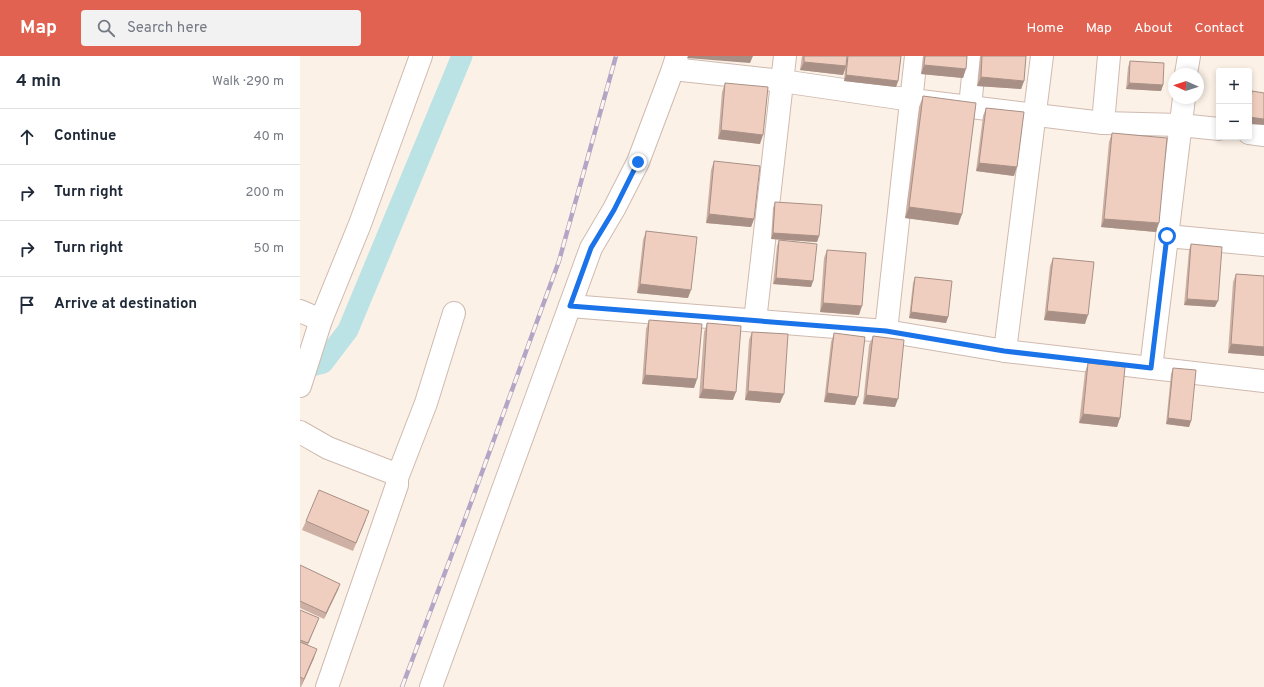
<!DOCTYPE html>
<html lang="en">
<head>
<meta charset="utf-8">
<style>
	:root { --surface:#fff; --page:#f2f2f3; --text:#1f2937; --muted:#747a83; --line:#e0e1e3; --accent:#e16250 }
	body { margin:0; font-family:Overpass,sans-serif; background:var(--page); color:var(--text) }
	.controls { position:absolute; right:12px; top:12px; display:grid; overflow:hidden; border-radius:4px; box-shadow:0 2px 6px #0003 }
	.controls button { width:36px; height:36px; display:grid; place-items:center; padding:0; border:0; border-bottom:1px solid var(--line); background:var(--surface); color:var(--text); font:20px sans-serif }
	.compass { position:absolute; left:868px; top:12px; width:36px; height:36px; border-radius:50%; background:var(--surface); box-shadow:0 2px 6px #0003; rotate:273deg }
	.stop { position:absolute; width:12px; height:12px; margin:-9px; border:3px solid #1a73e8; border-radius:50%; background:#fff }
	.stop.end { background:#1a73e8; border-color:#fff; box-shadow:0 1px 4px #0008 }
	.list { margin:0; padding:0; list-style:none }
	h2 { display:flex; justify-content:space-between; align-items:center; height:52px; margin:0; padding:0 16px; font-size:17px }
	h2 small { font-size:13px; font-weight:400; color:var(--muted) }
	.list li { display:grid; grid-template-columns:26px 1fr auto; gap:12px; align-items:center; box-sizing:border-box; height:56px; padding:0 16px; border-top:1px solid var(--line) }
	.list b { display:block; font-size:15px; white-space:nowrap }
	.list em { font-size:13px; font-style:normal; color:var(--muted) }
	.icon { flex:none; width:22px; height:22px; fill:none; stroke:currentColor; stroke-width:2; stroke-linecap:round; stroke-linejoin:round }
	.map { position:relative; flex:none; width:964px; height:631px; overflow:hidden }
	header { display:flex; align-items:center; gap:24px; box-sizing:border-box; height:56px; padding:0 20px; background:var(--accent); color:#fff }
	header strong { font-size:19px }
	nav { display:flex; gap:22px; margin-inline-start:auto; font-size:14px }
	.search { width:280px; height:36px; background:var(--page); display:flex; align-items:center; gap:10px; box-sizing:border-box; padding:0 14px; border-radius:4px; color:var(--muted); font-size:15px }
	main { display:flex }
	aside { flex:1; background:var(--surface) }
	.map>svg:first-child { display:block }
</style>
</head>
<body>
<header>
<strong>Map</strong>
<div class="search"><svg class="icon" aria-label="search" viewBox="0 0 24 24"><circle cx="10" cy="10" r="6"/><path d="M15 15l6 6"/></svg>Search here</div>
<nav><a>Home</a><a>Map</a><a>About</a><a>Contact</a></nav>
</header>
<main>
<aside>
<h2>4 min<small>Walk · 290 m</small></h2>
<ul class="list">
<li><svg class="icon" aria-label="ahead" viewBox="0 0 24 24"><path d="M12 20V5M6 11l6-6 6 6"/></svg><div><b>Continue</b></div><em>40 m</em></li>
<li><svg class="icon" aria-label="right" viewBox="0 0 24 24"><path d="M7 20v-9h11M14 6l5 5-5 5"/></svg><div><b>Turn right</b></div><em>200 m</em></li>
<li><svg class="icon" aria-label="right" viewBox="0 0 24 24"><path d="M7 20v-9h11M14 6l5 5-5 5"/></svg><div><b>Turn right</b></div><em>50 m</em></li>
<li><svg class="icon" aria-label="arrive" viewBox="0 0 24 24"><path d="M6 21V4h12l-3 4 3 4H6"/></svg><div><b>Arrive at destination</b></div></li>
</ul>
</aside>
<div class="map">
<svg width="964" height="631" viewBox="0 0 964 631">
	<rect width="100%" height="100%" fill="#fcf1e6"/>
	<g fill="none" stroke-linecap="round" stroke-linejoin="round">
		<path stroke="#bbe3e5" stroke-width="21" d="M0 313 23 307 48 274 162 0"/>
		<defs>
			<g id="minor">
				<path d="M373 13 482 25 612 44 803 67 880 69 919 73"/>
				<path d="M886 18 889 0"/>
				<path d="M670 51 675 0"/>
				<path d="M803 67 809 0"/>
				<path d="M949 77 964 79"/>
				<path d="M867 180 964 189"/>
				<path d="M270 250 586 275 705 295 964 325"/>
				<path d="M0 255 21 264"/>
				<path d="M455 265 485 0"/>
				<path d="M586 275 616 0"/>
				<path d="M705 295 742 0"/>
				<path d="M851 312 884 42"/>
				<path d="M0 330 21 264 60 168 121 0"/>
				<path d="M0 376 28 392 93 417 97 422V429L27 631"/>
				<path d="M97 422 126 347 154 257"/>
				<path d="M131 631 291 192 314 153 338 106 373 13 377 0"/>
			</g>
		</defs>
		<use href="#minor" stroke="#cfbab0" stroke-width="24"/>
		<use href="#minor" stroke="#fff" stroke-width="22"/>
		<defs>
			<path id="rail" d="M102 631 161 474 259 205 316 0"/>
		</defs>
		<use href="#rail" stroke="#b3a5c5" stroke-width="4.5"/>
		<use href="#rail" stroke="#fef6ec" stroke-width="3" stroke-dasharray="9" stroke-linecap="butt"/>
	</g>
	<g fill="#ceb1a4">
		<path d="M502 0H601L598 25 596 31 544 25 545 13 543 19 500 14Z"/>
		<path d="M623 0H667L663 22 621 18Z"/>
		<path d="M680 0H726L724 25 721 33 677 30Z"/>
		<path d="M830 5 863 29 861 35 826 33 828 11Z"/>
		<path d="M425 27 460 88 418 83 422 36Z"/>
		<path d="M952 35 949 68V49L950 41Z"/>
		<path d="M623 40 662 158 658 169 605 162 619 51Z"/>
		<path d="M686 52 714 120 676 115 683 60Z"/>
		<path d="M812 77 856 176 801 171 809 86Z"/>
		<path d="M414 105 454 163 451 171 406 167 411 114Z"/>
		<path d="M475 146 519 180 517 186 471 183 473 152Z"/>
		<path d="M346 175 388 242 337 237 343 184Z"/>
		<path d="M479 184 513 225 511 231 473 228 477 190Z"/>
		<path d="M891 188 915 251 884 249 889 194Z"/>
		<path d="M527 194 559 259 520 256 524 202Z"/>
		<path d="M753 202 785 268 744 264 750 210Z"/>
		<path d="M936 218 964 220V300L928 297 933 226Z"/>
		<path d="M615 221 648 261 646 267 609 262 613 227Z"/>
		<path d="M349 264 397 323 394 332 342 328 346 273Z"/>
		<path d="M407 267 433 344 399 342 404 276Z"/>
		<path d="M452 276 480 347 445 344 449 284Z"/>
		<path d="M534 277 555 349 524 346 531 286Z"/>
		<path d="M573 280 595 351 563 348 569 289Z"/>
		<path d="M788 307 820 362 817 371 779 367 785 316Z"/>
		<path d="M873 312 891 365 889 371 866 368 871 318Z"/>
		<path d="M66 464 53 495 2 474 6 465Z"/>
		<path d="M0 509 40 528 24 563 0 552Z"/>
		<path d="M0 554 19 562 8 589 14 602 1 631H0Z"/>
	</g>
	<g fill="#a89086">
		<path d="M388 0H453L450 7 387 2Z"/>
		<path d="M504 6 546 10 543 19 500 14Z"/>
		<path d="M624 9 666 13 663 22 621 18Z"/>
		<path d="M546 19 598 25 596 31 544 25Z"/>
		<path d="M681 21 724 25 721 33 677 30Z"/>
		<path d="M829 27 863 29 861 35 826 33Z"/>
		<path d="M949 61 964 63V69L949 68Z"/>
		<path d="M421 74 463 79 460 88 418 83Z"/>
		<path d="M679 107 717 111 714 120 676 115Z"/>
		<path d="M609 151 662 158 658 169 605 162Z"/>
		<path d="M409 158 454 163 451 171 406 167Z"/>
		<path d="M804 163 859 167 856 176 801 171Z"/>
		<path d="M473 177 519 180 517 186 471 183Z"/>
		<path d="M476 222 513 225 511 231 473 228Z"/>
		<path d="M340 228 391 234 388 242 337 237Z"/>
		<path d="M887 243 918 245 915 251 884 249Z"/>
		<path d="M523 247 562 250 559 259 520 256Z"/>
		<path d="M747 255 788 259 785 268 744 264Z"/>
		<path d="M611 256 648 261 646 267 609 262Z"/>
		<path d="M931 288 964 291V300L928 297Z"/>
		<path d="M345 319 397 323 394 332 342 328Z"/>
		<path d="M403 333 436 336 433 344 399 342Z"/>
		<path d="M448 335 484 338 480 347 445 344Z"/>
		<path d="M527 337 558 341 555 349 524 346Z"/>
		<path d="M566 339 598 343 595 351 563 348Z"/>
		<path d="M783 358 820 362 817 371 779 367Z"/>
		<path d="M868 362 891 365 889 371 866 368Z"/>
		<path d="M40 528 38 534 24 563 26 557Z"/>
		<path d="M17 593 14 602 1 631 4 623Z"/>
	</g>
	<g fill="#f0cebf" stroke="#a89086">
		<path d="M504 0H547L546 10 504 6Z"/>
		<path d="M548 0H601L598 25 546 19Z"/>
		<path d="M625 0H667L666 13 624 9Z"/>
		<path d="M682 0H726L724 25 681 21Z"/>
		<path d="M830 5 864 7 863 29 829 27Z"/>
		<path d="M425 27 468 31 463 79 421 74Z"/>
		<path d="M952 35 964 37V63L949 61Z"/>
		<path d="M623 40 676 47 662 158 609 151Z"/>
		<path d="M686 52 724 56 717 111 679 107Z"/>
		<path d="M812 77 867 82 859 167 804 163Z"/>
		<path d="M414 105 460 110 454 163 409 158Z"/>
		<path d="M475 146 522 149 519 180 473 177Z"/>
		<path d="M346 175 397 181 391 234 340 228Z"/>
		<path d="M479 184 517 188 513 225 476 222Z"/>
		<path d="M891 188 922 191 918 245 887 243Z"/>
		<path d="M527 194 566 197 562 250 523 247Z"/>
		<path d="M753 202 794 206 788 259 747 255Z"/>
		<path d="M936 218 964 220V291L931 288Z"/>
		<path d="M615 221 652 225 648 261 611 256Z"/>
		<path d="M349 264 402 268 397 323 345 319Z"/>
		<path d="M407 267 441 270 436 336 403 333Z"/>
		<path d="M452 276 488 278 484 338 448 335Z"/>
		<path d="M534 277 565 281 558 341 527 337Z"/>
		<path d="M573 280 604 284 598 343 566 339Z"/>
		<path d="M788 307 825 311 820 362 783 358Z"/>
		<path d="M873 312 896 314 891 365 868 362Z"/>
		<path d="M19 434 69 455 56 487 6 465Z"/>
		<path d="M0 509 40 528 26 557 0 545Z"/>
		<path d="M0 554 19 562 8 587 0 584Z"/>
		<path d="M0 586 17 593 4 623 0 621Z"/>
	</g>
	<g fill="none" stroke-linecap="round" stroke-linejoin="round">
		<path stroke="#1a73e8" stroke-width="5" d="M338 106 314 154 291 192 270 250 586 275 704 295 851 312 867 180"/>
	</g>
</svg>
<div class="controls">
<button>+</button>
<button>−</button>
</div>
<svg class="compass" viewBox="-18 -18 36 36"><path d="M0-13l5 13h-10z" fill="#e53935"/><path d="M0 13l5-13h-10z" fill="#747a83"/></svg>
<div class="stop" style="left:867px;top:180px"></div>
<div class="stop end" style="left:338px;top:106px"></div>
</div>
</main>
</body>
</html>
